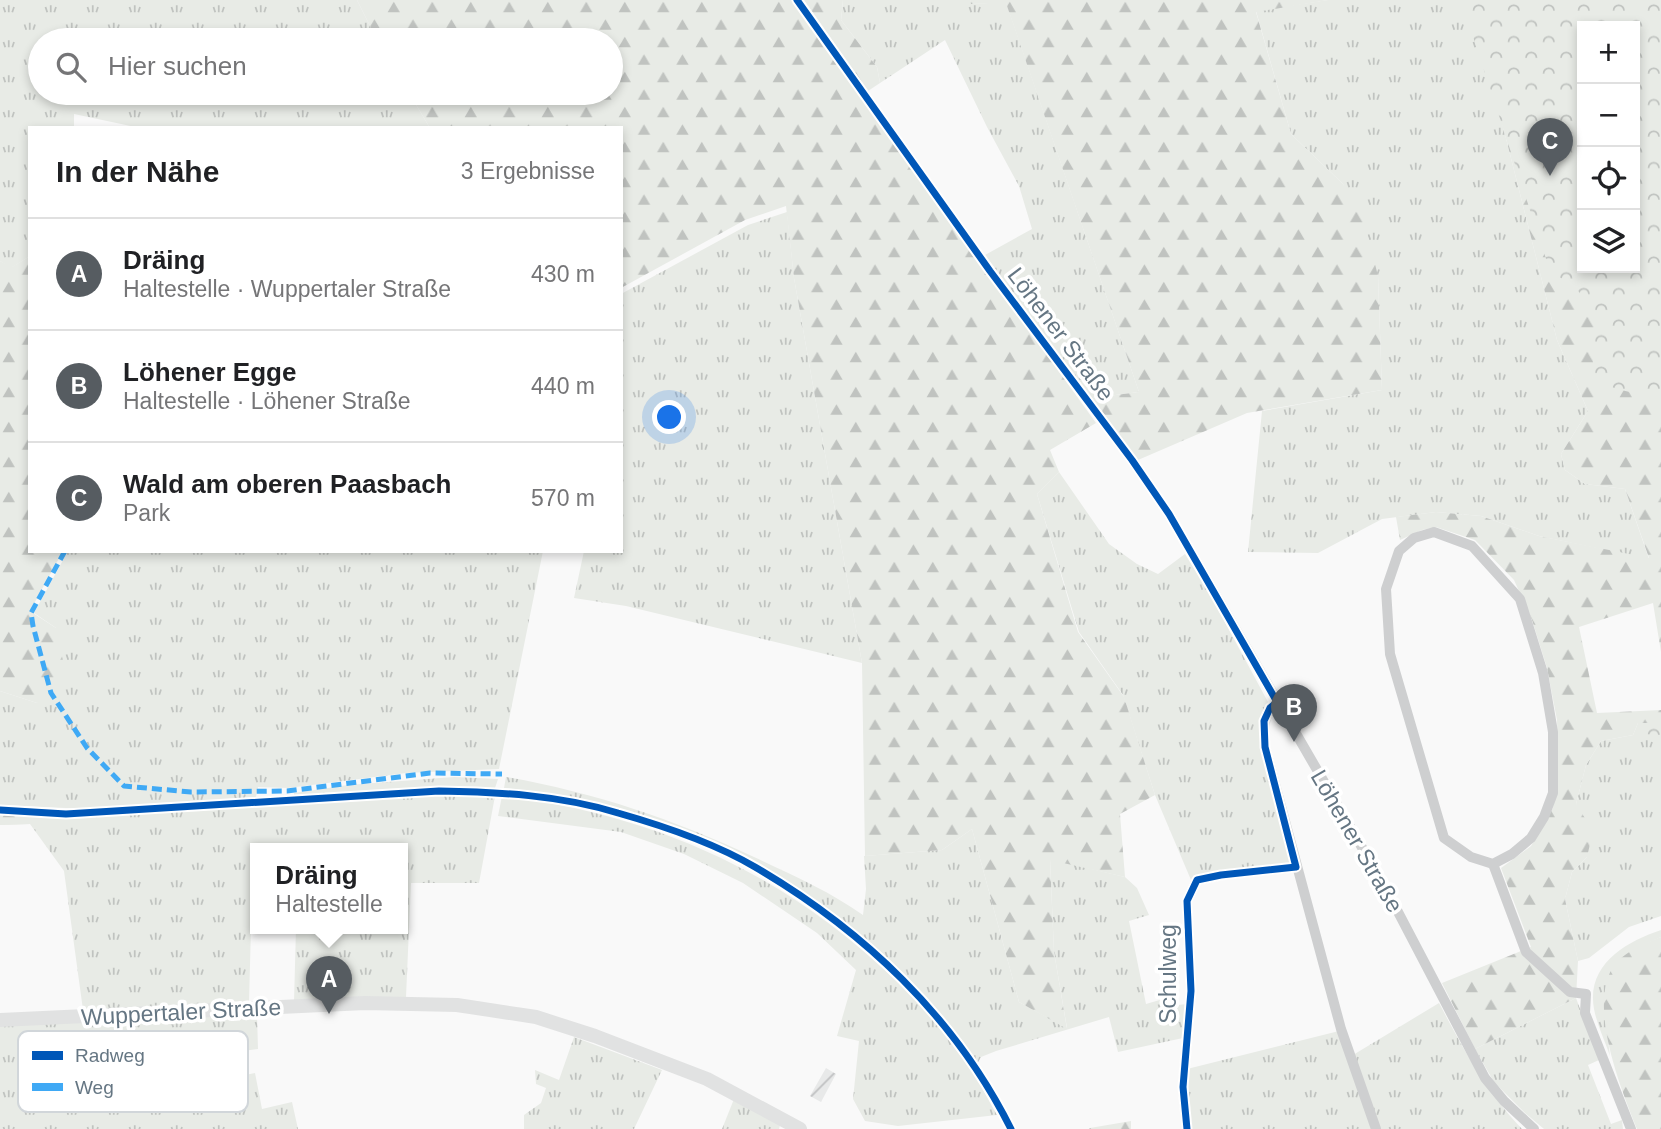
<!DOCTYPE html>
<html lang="de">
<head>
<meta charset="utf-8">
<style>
	:root { --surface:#fff; --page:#f2f2f2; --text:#202124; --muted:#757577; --line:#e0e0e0; --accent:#565c61 }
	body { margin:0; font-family:Arial,sans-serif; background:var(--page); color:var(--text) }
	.controls { position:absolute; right:21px; top:21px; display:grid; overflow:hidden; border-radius:0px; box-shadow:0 4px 10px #0003 }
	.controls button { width:63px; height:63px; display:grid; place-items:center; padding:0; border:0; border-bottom:2px solid var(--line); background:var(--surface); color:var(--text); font:35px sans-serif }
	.you { position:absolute; left:670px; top:418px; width:24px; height:24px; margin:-18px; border:5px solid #fff; border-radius:50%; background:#1a73e8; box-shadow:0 0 0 10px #1a73e833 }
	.badge { display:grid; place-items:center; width:46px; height:46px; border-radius:50%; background:var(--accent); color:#fff; font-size:23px; font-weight:700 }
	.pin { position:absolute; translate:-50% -58px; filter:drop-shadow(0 2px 4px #0008) }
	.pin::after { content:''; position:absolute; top:37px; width:24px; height:21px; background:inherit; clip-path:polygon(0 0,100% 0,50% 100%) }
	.popup { position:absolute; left:250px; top:843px; width:158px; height:91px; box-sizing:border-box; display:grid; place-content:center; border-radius:0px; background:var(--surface); filter:drop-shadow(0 2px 5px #0005); font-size:23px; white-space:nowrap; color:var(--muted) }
	.popup b { font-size:26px; color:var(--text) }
	.popup::after { content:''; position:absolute; left:50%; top:100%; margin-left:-14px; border:14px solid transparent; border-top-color:var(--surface) }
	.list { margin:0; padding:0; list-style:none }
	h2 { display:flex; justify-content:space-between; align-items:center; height:91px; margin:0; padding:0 28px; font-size:30px }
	h2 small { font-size:23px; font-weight:400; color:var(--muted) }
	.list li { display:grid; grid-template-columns:46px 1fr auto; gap:21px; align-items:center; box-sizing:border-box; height:112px; padding:0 28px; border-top:2px solid var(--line) }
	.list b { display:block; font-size:26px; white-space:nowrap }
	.list p { margin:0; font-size:23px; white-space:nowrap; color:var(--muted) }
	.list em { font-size:23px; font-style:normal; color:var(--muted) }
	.icon { flex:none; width:38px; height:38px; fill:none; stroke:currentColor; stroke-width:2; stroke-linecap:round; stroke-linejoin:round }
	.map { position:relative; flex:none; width:1661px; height:1129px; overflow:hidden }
	.search { position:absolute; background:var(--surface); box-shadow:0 4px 10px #0003; left:28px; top:28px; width:595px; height:77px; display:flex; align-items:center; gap:18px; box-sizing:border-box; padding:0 24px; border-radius:38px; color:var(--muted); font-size:26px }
	.panel { position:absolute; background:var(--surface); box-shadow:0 4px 10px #0003; left:28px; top:126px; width:595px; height:427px; border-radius:0px }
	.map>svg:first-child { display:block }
</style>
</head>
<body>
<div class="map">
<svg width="1661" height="1129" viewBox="0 0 1661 1129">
	<defs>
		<pattern id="industrial-furrows" width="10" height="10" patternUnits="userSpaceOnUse" patternTransform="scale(1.75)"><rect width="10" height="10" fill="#e8e9e9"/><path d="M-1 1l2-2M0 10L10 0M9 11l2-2" fill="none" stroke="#c0c1c2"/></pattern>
		<pattern id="grass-tufts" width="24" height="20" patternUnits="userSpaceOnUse" patternTransform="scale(1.75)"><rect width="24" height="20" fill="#e8ebe6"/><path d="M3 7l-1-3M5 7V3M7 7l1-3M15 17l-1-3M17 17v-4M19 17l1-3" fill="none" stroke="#c0c3c0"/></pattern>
		<pattern id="forest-firs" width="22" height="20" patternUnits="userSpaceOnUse" patternTransform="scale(1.75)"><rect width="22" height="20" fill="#e8ebe6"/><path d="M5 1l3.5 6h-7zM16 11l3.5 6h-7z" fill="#c0c3c0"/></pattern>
		<pattern id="park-crowns" width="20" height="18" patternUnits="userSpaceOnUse" patternTransform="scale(1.75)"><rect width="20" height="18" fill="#e8ebe6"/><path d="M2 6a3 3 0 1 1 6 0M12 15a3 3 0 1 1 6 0" fill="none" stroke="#c0c3c0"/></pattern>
	</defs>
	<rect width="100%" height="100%" fill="#f9f9f9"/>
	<path fill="url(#industrial-furrows)" d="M826 1068 836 1074 821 1102 810 1096Z"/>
	<g fill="url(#grass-tufts)">
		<path d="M0 0H357L377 40H40V93H409L430 128H140L74 114V128H30V256L11 268 0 261Z"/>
		<path d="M843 0H970L972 4 1006 2 1139 392 1092 398 985 255 1032 229 1019 186 987 127 945 40 880 83 877 67 841 20Z"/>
		<path d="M1328 0H1471L1557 340 1588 411 1561 454 1565 470 1585 484 1625 489 1649 559 1539 536 1481 516 1436 512 1382 519 1318 553 1248 552 1262 411 1382 390 1378 276 1343 184 1291 134 1256 11Z"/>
		<path d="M787 212 794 278 862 663 626 606 574 598 584 551H621V294L748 225Z"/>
		<path d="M1059 472 1109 544 1137 564 1158 574 1185 554 1208 591 1268 702 1261 727 1292 864 1191 880 1155 795 1123 695 1079 632 1037 494Z"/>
		<path d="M68 551H543L499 769 406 773 288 788 258 787 256 797 87 809 0 805V691L37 703 56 628 34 613Z"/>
		<path d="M1638 723H1661V916L1629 927 1589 958 1578 961 1565 899 1572 872 1587 857 1576 804 1586 765 1601 741 1633 735Z"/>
		<path d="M454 777 498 779 495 788H427L294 795V793L348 785Z"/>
		<path d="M506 777C596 793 672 819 754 857 792 875 829 891 863 915L866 889 864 856 942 850 972 829 1019 1002 1067 1028 1054 952 1050 859 1125 877 1137 888 1149 915 1129 921 1146 1004 1163 999 1166 1006 1188 1004 1183 1038 1118 1052 1109 1017 996 1051 981 1057 977 1064C872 909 690 805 504 788Z"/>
		<path d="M440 794 495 796 479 883H411L406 997 294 1002 296 928H402V848H256V927H251L249 1003 83 1010 64 871 30 824 0 825V814C147 819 294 800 440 794Z"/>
		<path d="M502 796C652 814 782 872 891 976 913 996 937 1017 954 1041 970 1065 983 1090 997 1115L898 1126 865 1121 853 1099 859 1041 837 1036 856 970 817 933 743 883 684 854 621 832 498 816Z"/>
		<path d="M1661 930V937C1594 966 1602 991 1610 1056 1605 1041 1597 1025 1594 1009 1586 965 1625 942 1661 930Z"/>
		<path d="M1576 998 1599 1060 1588 1065 1611 1124 1622 1120 1623 1129H1544L1525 1113 1494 1082 1475 1049Z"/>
		<path d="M1439 1003C1464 1050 1485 1090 1522 1129H1380L1353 1055Z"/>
		<path d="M257 1014 258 1049 221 1054 220 1080 255 1073 262 1109 292 1102 298 1129H0V1025Z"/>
		<path d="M1339 1031 1373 1129H1189L1187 1069Z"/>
		<path d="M574 1037 662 1070 634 1129H524V1115L541 1103 546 1088 536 1084 535 1070 559 1080Z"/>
		<path d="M734 1099 780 1125 779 1129H722Z"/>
	</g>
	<g fill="url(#forest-firs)" fill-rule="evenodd">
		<path d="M357 0H791L1096 423 1050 450 1059 472 1037 494 1078 632 1124 697 1155 795 1120 814 1125 877 1050 860 1054 952 1067 1029 1019 1002 972 829 942 850 865 856 862 663 794 278 786 206 745 220 621 288V128H430L409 93H611V40H377Z"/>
		<path d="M804 0H843L841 20 877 67 880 83 868 91Z"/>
		<path d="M970 0H1328L1256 12 1291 134 1343 184 1363 217 1378 276 1382 390 1247 413 1138 460 1092 398 1139 392 1006 3 971 4Z"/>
		<path d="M1471 0H1661V652L1653 603 1579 627 1597 713 1661 710V723H1638L1633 735 1601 741 1586 765 1576 804 1593 831 1587 857 1572 872 1565 899 1578 961 1576 998 1475 1049 1442 983 1531 947 1501 868 1531 846 1553 808 1558 760 1557 720 1547 668 1532 620 1514 580 1475 540 1436 527 1422 530 1400 540 1396 517 1436 512 1481 516 1539 536 1649 558 1625 489 1585 484 1565 470 1561 454 1588 411 1557 340ZM1582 26H1635V268H1582Z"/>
		<path d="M30 256V551H63L30 611 56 628 66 675 37 703 0 691V261L12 267Z"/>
		<path d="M0 815H2L51 817 30 824 0 825Z"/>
		<path d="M1661 937V1129H1637C1621 1089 1586 1003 1615 964 1626 951 1646 943 1661 937Z"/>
		<path d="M1131 1121V1129H1089L1090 1128Z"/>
	</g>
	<g fill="url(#park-crowns)" fill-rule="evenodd">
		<path d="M1461 0H1661V407C1640 387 1610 395 1592 374L1596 326 1593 313 1573 283 1551 274ZM1635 26V268H1582V26Z"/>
		<path d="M1642 725H1661V735L1642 734Z"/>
	</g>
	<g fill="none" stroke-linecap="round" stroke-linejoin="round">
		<g stroke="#cecfd0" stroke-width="10">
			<path d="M797 0 990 271 1132 460 1169 514 1386 889 1485 1078 1504 1101 1534 1129"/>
			<path d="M1434 532 1472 546 1520 599 1543 673 1553 732V793L1544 817 1531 838 1512 854 1493 864 1471 857 1444 838 1390 654 1386 589 1399 551 1414 538Z"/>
			<path d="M1277 702C1262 715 1264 728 1265 747L1341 1029 1376 1129"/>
			<path d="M1493 864 1526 952 1570 992 1586 994 1585 1013 1631 1129"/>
			<path d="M1187 1129 1183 1087 1191 991 1187 901 1197 880 1221 875 1296 867"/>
		</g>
		<path stroke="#e1e2e2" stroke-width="14" d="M0 1020 365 1003 457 1005 536 1017 595 1036 707 1079 800 1129"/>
		<path stroke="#3fa9f5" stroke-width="5" stroke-dasharray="10 5" stroke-linecap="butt" d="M65 551 31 613 33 626 51 693 87 748 124 786 191 792 287 791 430 773 502 774"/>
		<defs>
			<g id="cycleway">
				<path d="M797 0 990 271 1132 460 1169 514 1277 702 1270 708 1264 721 1265 747 1296 867 1221 875 1197 880 1187 901 1191 991 1183 1087 1187 1129"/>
				<path d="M0 810 66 814 439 791C498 792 560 795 618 813 664 826 714 843 755 867 863 930 955 1017 1011 1129"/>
			</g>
		</defs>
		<use href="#cycleway" stroke="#fff" stroke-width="11"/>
		<use href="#cycleway" stroke="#0057b8" stroke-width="7"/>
	</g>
	<g text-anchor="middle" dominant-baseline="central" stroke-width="7" stroke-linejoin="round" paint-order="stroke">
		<g font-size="23" fill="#657683" stroke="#fff">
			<text transform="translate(1061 334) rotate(53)">Löhener Straße</text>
			<text transform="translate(1357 841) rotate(60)">Löhener Straße</text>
			<text transform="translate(1168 974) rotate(-90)">Schulweg</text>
			<text transform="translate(181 1012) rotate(-3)">Wuppertaler Straße</text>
		</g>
	</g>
	<rect x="18" y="1031" width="230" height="81" rx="10" fill="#fff" stroke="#d1d6da" stroke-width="2"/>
	<rect x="32" y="1051" width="31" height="9" fill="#0057b8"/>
	<rect x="32" y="1083" width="31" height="8" fill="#3fa9f5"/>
	<g font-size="19" fill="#657683">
		<text x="75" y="1062">Radweg</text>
		<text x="75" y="1094">Weg</text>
	</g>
</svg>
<div class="controls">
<button>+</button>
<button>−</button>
<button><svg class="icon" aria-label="locate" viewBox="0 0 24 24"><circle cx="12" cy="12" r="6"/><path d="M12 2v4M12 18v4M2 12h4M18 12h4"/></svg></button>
<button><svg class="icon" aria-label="layers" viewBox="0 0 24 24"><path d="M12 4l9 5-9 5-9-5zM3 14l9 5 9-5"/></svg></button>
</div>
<div class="you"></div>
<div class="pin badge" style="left:329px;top:1014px">A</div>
<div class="popup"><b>Dräing</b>Haltestelle</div>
<div class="pin badge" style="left:1294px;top:742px">B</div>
<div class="pin badge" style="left:1550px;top:176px">C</div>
<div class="search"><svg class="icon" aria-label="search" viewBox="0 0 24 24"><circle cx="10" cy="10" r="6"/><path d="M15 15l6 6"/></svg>Hier suchen</div>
<section class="panel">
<h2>In der Nähe<small>3 Ergebnisse</small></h2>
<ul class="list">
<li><span class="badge">A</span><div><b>Dräing</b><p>Haltestelle · Wuppertaler Straße</p></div><em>430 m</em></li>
<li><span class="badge">B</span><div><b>Löhener Egge</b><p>Haltestelle · Löhener Straße</p></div><em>440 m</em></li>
<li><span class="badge">C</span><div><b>Wald am oberen Paasbach</b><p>Park</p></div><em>570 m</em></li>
</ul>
</section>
</div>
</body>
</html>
